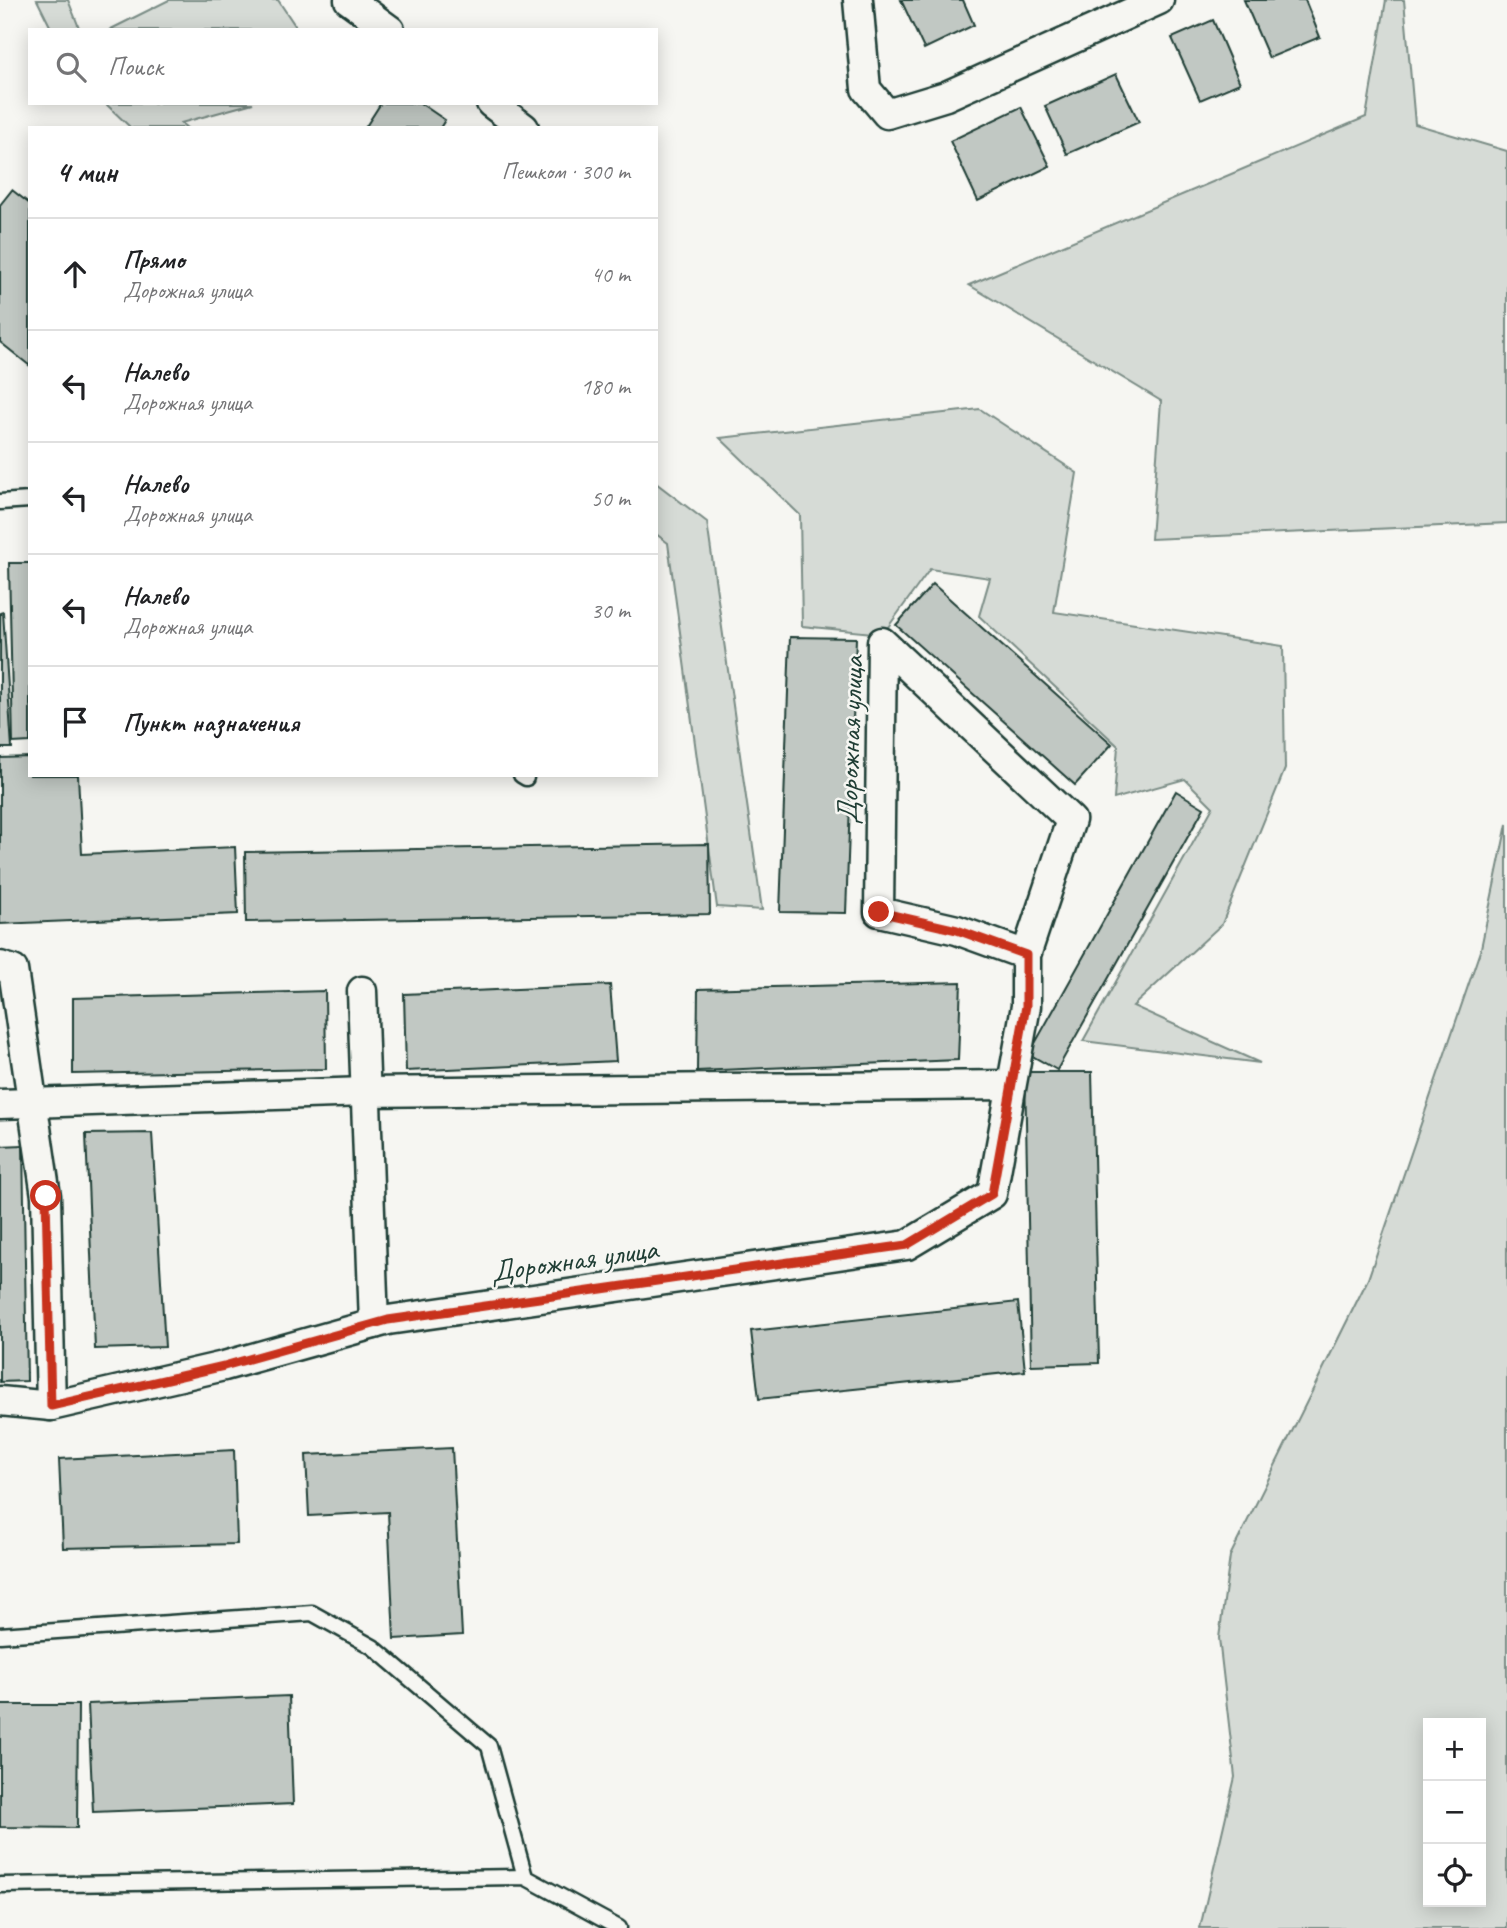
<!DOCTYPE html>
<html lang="ru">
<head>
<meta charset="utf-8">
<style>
	:root { --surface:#fff; --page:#f2f2f2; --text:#202124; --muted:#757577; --line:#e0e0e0 }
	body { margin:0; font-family:Caveat,sans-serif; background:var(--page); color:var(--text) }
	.controls { position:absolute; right:21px; bottom:21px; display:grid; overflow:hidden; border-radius:0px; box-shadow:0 4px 18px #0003 }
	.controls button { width:63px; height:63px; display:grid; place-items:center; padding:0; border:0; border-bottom:2px solid var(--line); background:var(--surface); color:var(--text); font:35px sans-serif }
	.stop { position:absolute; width:21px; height:21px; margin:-16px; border:5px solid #c8321e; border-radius:50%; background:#fff }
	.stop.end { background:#c8321e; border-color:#fff; box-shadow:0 2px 7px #0008 }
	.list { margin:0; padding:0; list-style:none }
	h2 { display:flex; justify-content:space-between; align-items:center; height:91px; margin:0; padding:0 28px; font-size:30px }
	h2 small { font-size:23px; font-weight:400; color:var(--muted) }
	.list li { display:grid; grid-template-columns:46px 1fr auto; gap:21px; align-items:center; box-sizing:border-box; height:112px; padding:0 28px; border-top:2px solid var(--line) }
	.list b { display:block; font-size:26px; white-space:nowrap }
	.list p { margin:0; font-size:23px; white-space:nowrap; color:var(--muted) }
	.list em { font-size:23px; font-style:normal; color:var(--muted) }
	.icon { flex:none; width:38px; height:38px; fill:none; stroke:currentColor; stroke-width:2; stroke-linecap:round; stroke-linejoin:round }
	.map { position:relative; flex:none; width:1507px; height:1928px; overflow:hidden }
	.search { position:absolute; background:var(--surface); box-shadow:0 4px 18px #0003; left:28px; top:28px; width:630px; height:77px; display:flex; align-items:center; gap:18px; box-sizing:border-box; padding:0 24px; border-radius:0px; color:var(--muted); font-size:26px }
	.panel { position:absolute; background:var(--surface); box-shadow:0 4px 18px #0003; left:28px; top:126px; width:630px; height:651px; border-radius:0px }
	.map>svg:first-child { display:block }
</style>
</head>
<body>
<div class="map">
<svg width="1507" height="1928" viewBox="0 0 1507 1928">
	<rect width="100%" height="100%" fill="#f6f6f2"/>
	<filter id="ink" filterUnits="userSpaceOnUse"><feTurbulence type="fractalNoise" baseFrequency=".0143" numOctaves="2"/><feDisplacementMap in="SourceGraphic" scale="14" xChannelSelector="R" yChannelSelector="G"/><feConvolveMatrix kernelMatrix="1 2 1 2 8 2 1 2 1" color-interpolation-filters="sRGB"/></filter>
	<g filter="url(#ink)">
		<g fill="#d6dbd6" stroke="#7a8c85" stroke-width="2" fill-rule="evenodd">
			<path d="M37 0H68L80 30H52Z"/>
			<path d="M169 0H278L298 30H109Z"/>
			<path d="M1386 0H1404L1415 124 1507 151V523L1151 539 1161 401 969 285 1366 117Z"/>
			<path d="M105 103H253L181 123 187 128H131Z"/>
			<path d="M980 409 1077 473 1054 612 1283 646 1285 769 1222 924 1133 1006 1260 1063 1083 1041 1213 807 1185 779 1114 799 1118 746 979 616 990 578 930 569 883 634 802 626 800 515 720 438Z"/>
			<path d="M656 483 707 522 762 910 717 907 668 543 656 534Z"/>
			<path d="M1507 824V1928H1200L1235 1777 1219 1638 1230 1556 1368 1279 1481 948ZM1428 1723H1481V1902H1428Z"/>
		</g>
		<g fill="#c1c8c3" stroke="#1f3d34" stroke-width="2">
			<path d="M901 0H963L974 25 924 49Z"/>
			<path d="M1244 0H1305L1320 37 1269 58Z"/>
			<path d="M1213 20 1240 83 1200 100 1172 38Z"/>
			<path d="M1116 74 1139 122 1067 154 1045 106Z"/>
			<path d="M381 103H420L445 120 440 128H365Z"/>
			<path d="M1021 107 1050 166 978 201 950 141Z"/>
			<path d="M12 190 30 204V366L0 342V205Z"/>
			<path d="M9 563H30V742L13 743Z"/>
			<path d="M933 584 1112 744 1075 785 896 625Z"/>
			<path d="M3 612 12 748H0V613Z"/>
			<path d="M790 637 856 638 846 913 780 912Z"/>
			<path d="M30 757V775H78L82 854 235 847 238 914 0 924V758Z"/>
			<path d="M1176 791 1204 808 1057 1070 1029 1054Z"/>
			<path d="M709 844 710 914 246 922 245 852Z"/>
			<path d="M961 982 958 1060 697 1071 698 989Z"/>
			<path d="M610 985 616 1061 406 1071 404 994Z"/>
			<path d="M325 991 326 1069 73 1074V998Z"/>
			<path d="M1025 1072H1092L1099 1363 1031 1365Z"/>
			<path d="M152 1133 165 1347 95 1349 86 1134Z"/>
			<path d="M23 1145 27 1381 0 1382V1146Z"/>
			<path d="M1018 1302 1025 1371 759 1399 751 1331Z"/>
			<path d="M452 1448 462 1635 394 1639 388 1512 309 1516 306 1455Z"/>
			<path d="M234 1450 237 1544 63 1548 59 1459Z"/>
			<path d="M289 1696 293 1804 93 1812 88 1704Z"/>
			<path d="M0 1705H78L77 1828 0 1827Z"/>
		</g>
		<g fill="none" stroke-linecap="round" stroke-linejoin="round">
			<defs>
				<g id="service">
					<path d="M0 502 30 500"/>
					<path d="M521 775 526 778"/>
					<path d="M0 1635 312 1613 373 1647 489 1746 525 1877"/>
					<path d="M0 1885 525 1877 619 1928"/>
				</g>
				<g id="minor">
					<path d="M349 0 390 30"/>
					<path d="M858 0 866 89 887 114 946 96 1159 0"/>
					<path d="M491 103 524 128"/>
					<path d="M0 966 13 970 46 1196 51 1406"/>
					<path d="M362 991 374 1324"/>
					<path d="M0 1104 366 1092 1011 1085"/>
					<path d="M0 1401 51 1406 224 1366 388 1320 907 1245 992 1194 1026 1006V955L1071 820 882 642 879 912 957 930 1026 955"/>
				</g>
			</defs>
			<use href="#service" stroke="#1f3d34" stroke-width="19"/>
			<use href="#minor" stroke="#1f3d34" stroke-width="33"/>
			<use href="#service" stroke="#f6f6f2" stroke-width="14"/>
			<use href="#minor" stroke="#f6f6f2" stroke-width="28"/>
		</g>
	</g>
	<g fill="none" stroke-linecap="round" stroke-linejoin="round" filter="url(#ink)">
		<path stroke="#c8321e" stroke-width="9" d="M46 1196 51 1406 224 1366 388 1320 907 1245 992 1194 1026 1006V955L957 930 879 912"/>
	</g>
	<g text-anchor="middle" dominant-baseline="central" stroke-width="5" stroke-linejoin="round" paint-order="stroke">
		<g font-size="30" fill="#1f3d34" stroke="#f6f6f2">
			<text transform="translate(850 740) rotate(-88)">Дорожная улица</text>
			<text transform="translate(574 1260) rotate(-8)">Дорожная улица</text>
		</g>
	</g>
</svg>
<div class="controls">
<button>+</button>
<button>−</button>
<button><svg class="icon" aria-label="locate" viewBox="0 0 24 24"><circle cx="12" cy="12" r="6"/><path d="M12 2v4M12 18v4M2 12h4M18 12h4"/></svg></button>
</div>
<div class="stop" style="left:46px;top:1196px"></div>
<div class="stop end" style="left:879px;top:912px"></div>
<div class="search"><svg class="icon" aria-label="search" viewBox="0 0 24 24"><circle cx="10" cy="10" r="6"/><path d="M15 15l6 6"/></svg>Поиск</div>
<section class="panel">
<h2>4 мин<small>Пешком · 300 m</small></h2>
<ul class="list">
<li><svg class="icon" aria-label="ahead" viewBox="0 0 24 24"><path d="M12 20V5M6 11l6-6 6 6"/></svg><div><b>Прямо</b><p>Дорожная улица</p></div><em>40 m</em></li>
<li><svg class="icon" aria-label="left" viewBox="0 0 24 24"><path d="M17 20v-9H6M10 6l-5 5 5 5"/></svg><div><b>Налево</b><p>Дорожная улица</p></div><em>180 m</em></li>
<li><svg class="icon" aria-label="left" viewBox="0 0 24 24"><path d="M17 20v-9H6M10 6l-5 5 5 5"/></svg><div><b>Налево</b><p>Дорожная улица</p></div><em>50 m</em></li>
<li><svg class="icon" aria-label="left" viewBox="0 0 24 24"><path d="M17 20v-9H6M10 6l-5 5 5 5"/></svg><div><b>Налево</b><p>Дорожная улица</p></div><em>30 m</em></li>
<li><svg class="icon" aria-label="arrive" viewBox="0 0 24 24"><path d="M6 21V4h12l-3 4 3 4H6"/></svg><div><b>Пункт назначения</b></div></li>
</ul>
</section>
</div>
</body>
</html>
